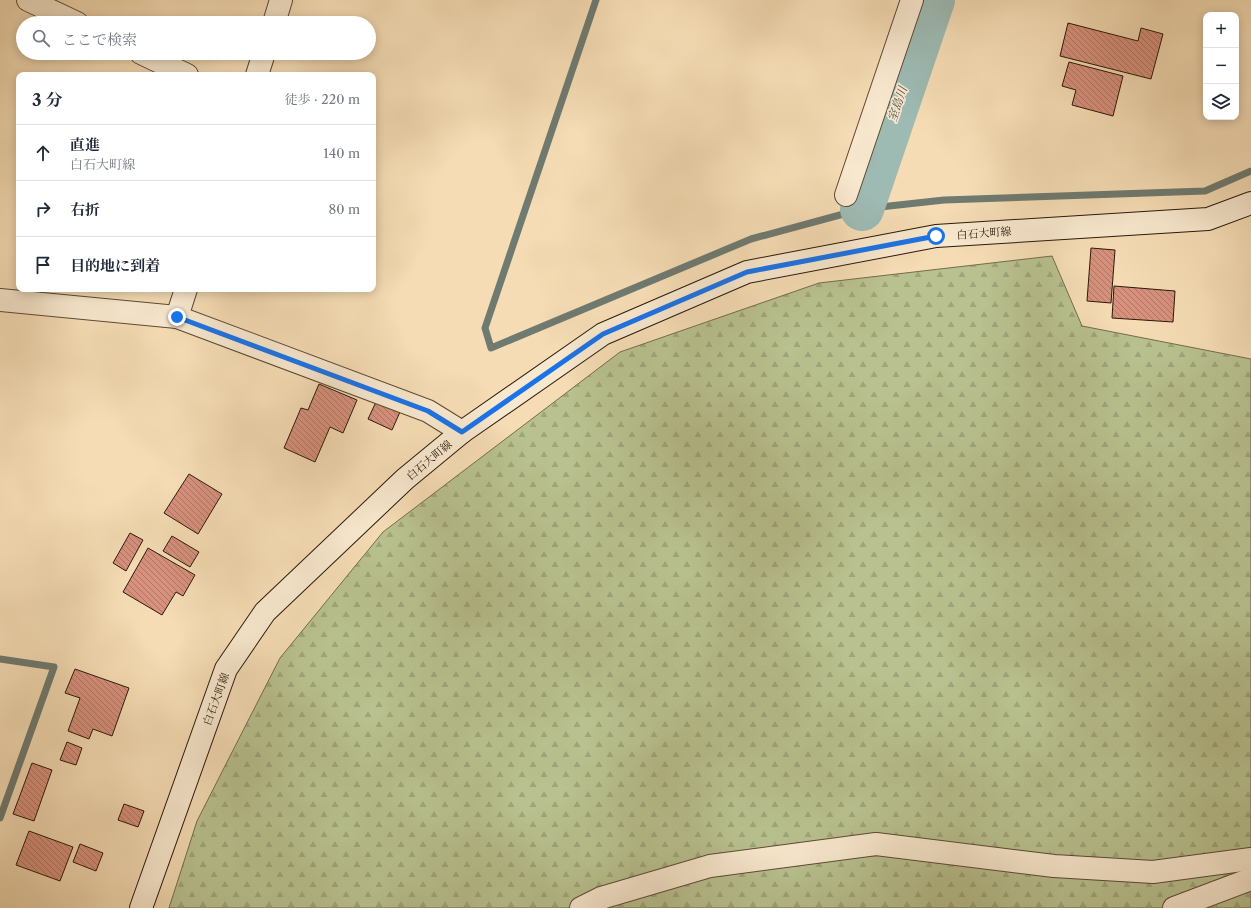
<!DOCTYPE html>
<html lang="ja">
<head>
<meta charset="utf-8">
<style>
	:root { --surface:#fff; --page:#f6f6f7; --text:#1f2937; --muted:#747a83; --line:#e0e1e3 }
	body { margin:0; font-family:"Libre Caslon Text","Noto Serif JP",serif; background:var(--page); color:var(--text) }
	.controls { position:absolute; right:12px; top:12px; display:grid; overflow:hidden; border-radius:8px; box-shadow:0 2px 10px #0003 }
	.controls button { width:36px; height:36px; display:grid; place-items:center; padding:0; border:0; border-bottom:1px solid var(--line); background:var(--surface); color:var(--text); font:20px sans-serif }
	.stop { position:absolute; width:12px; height:12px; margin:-9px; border:3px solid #1a73e8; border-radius:50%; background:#fff }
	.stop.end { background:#1a73e8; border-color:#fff; box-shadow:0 1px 4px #0008 }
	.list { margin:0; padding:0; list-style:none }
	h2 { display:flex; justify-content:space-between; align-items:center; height:52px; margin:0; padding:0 16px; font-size:17px }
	h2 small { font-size:13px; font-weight:400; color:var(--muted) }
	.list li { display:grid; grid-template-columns:26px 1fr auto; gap:12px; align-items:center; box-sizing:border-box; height:56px; padding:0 16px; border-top:1px solid var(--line) }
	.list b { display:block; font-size:15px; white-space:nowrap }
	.list p { margin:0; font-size:13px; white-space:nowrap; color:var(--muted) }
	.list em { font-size:13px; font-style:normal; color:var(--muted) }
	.icon { flex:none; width:22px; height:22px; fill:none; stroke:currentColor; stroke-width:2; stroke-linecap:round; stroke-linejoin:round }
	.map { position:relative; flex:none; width:1251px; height:908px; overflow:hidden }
	.search { position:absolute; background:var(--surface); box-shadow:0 2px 10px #0003; left:16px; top:16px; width:360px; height:44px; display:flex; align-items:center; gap:10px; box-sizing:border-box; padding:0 14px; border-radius:22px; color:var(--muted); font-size:15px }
	.panel { position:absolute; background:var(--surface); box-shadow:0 2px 10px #0003; left:16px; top:72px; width:360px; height:220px; border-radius:8px }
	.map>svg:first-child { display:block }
</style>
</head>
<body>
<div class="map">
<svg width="1251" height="908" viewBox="0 0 1251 908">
	<defs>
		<pattern id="forest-firs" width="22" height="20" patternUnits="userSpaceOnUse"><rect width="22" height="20" fill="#b8c18f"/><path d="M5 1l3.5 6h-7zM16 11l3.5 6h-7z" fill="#9ea57a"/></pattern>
		<pattern id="building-back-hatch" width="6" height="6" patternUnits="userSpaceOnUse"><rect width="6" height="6" fill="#d7917d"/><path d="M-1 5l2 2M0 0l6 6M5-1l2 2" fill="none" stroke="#af7665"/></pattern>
	</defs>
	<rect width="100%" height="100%" fill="#f5dcb4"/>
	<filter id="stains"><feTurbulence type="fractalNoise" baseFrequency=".005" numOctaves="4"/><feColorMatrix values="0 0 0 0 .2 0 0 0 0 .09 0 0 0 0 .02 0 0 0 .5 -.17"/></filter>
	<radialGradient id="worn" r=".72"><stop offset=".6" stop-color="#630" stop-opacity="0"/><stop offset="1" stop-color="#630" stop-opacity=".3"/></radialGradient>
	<path fill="url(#forest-firs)" stroke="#716d4d" d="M1052 256 1082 326 1251 359V908H169L197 821 280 658 383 532 620 352 819 283Z"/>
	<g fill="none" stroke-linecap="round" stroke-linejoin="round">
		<g stroke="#6f7a70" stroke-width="7">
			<path d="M596 0 485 328 491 348 751 239 862 209 944 200 1205 191 1251 171"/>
			<path d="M0 659 54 667 0 818"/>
		</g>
		<path stroke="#9dbab3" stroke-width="44" d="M862 209 933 0"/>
	</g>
	<g fill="url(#building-back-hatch)" stroke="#2a190b">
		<path d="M1068 23 1138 41 1141 28 1163 34 1151 79 1060 56Z"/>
		<path d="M1069 62 1123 76 1113 116 1072 105 1076 90 1062 86Z"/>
		<path d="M1091 248 1115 250 1111 303 1087 301Z"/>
		<path d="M1114 286 1175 291 1173 322 1112 318Z"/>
		<path d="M319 384 357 400 343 433 330 427 315 462 284 448 301 408 308 410Z"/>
		<path d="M376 402 400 412 392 430 368 419Z"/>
		<path d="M189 474 222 494 198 534 164 513Z"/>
		<path d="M130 533 143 540 126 571 113 563Z"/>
		<path d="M172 536 199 552 190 567 163 551Z"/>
		<path d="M148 548 195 575 183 596 176 592 162 615 123 592Z"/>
		<path d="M75 669 129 688 112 736 93 729 89 739 68 731 80 698 65 693Z"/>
		<path d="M67 742 82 748 76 765 60 760Z"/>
		<path d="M32 763 52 770 34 821 13 814Z"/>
		<path d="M124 804 144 811 138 827 118 820Z"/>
		<path d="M29 831 73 847 60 881 16 865Z"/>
		<path d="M80 844 103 853 96 871 73 862Z"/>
	</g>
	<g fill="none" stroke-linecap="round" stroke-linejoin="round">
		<defs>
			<g id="minor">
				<path d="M28 0 77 23"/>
				<path d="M274 23 281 0"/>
				<path d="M141 53 187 75"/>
				<path d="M257 75 264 53"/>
				<path d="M846 195 912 0"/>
				<path d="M0 300 177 317 186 289"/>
				<path d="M177 317 428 411 462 432"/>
				<path d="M581 908 601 898 710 866 876 844 1054 866 1153 872 1251 859"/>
				<path d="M1174 908 1251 879"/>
			</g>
			<path id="secondary" d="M141 908 226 669 265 612 405 479 462 432 603 334 747 272 936 236 1208 219 1251 203"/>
		</defs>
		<use href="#minor" stroke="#5d4a35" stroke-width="24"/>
		<use href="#secondary" stroke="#2a190b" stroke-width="24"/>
		<use href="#minor" stroke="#f8e8ce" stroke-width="22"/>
		<use href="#secondary" stroke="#f8e8ce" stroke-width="22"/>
	</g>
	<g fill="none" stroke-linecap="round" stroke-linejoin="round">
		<path stroke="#1a73e8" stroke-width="5" d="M177 317 428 411 462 432 603 334 747 272 936 236"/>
	</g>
	<g text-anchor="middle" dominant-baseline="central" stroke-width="3.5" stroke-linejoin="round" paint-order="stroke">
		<g font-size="11" fill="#2a190b" stroke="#f8e8ce">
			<text transform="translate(984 233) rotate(-4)">白石大町線</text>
			<text transform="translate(429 460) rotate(-40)">白石大町線</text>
			<text transform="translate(216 699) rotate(-70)">白石大町線</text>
		</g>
		<g font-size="12" font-style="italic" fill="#525146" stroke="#f8e8ce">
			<text transform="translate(897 104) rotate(-71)">室島川</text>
		</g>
	</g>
	<rect width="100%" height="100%" filter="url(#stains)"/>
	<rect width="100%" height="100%" fill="url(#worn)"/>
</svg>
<div class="controls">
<button>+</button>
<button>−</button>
<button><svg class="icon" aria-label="layers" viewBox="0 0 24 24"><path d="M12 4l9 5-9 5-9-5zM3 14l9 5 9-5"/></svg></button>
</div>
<div class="stop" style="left:936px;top:236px"></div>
<div class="stop end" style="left:177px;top:317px"></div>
<div class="search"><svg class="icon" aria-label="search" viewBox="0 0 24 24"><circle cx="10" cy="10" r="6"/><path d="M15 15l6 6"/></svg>ここで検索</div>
<section class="panel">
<h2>3 分<small>徒歩 · 220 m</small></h2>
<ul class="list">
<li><svg class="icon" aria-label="ahead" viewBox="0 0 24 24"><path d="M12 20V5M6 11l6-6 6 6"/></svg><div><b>直進</b><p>白石大町線</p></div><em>140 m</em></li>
<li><svg class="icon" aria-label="right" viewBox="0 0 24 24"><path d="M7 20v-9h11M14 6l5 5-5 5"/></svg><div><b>右折</b></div><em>80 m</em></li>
<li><svg class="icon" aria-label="arrive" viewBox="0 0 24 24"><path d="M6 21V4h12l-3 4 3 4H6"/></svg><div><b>目的地に到着</b></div></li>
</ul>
</section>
</div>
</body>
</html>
